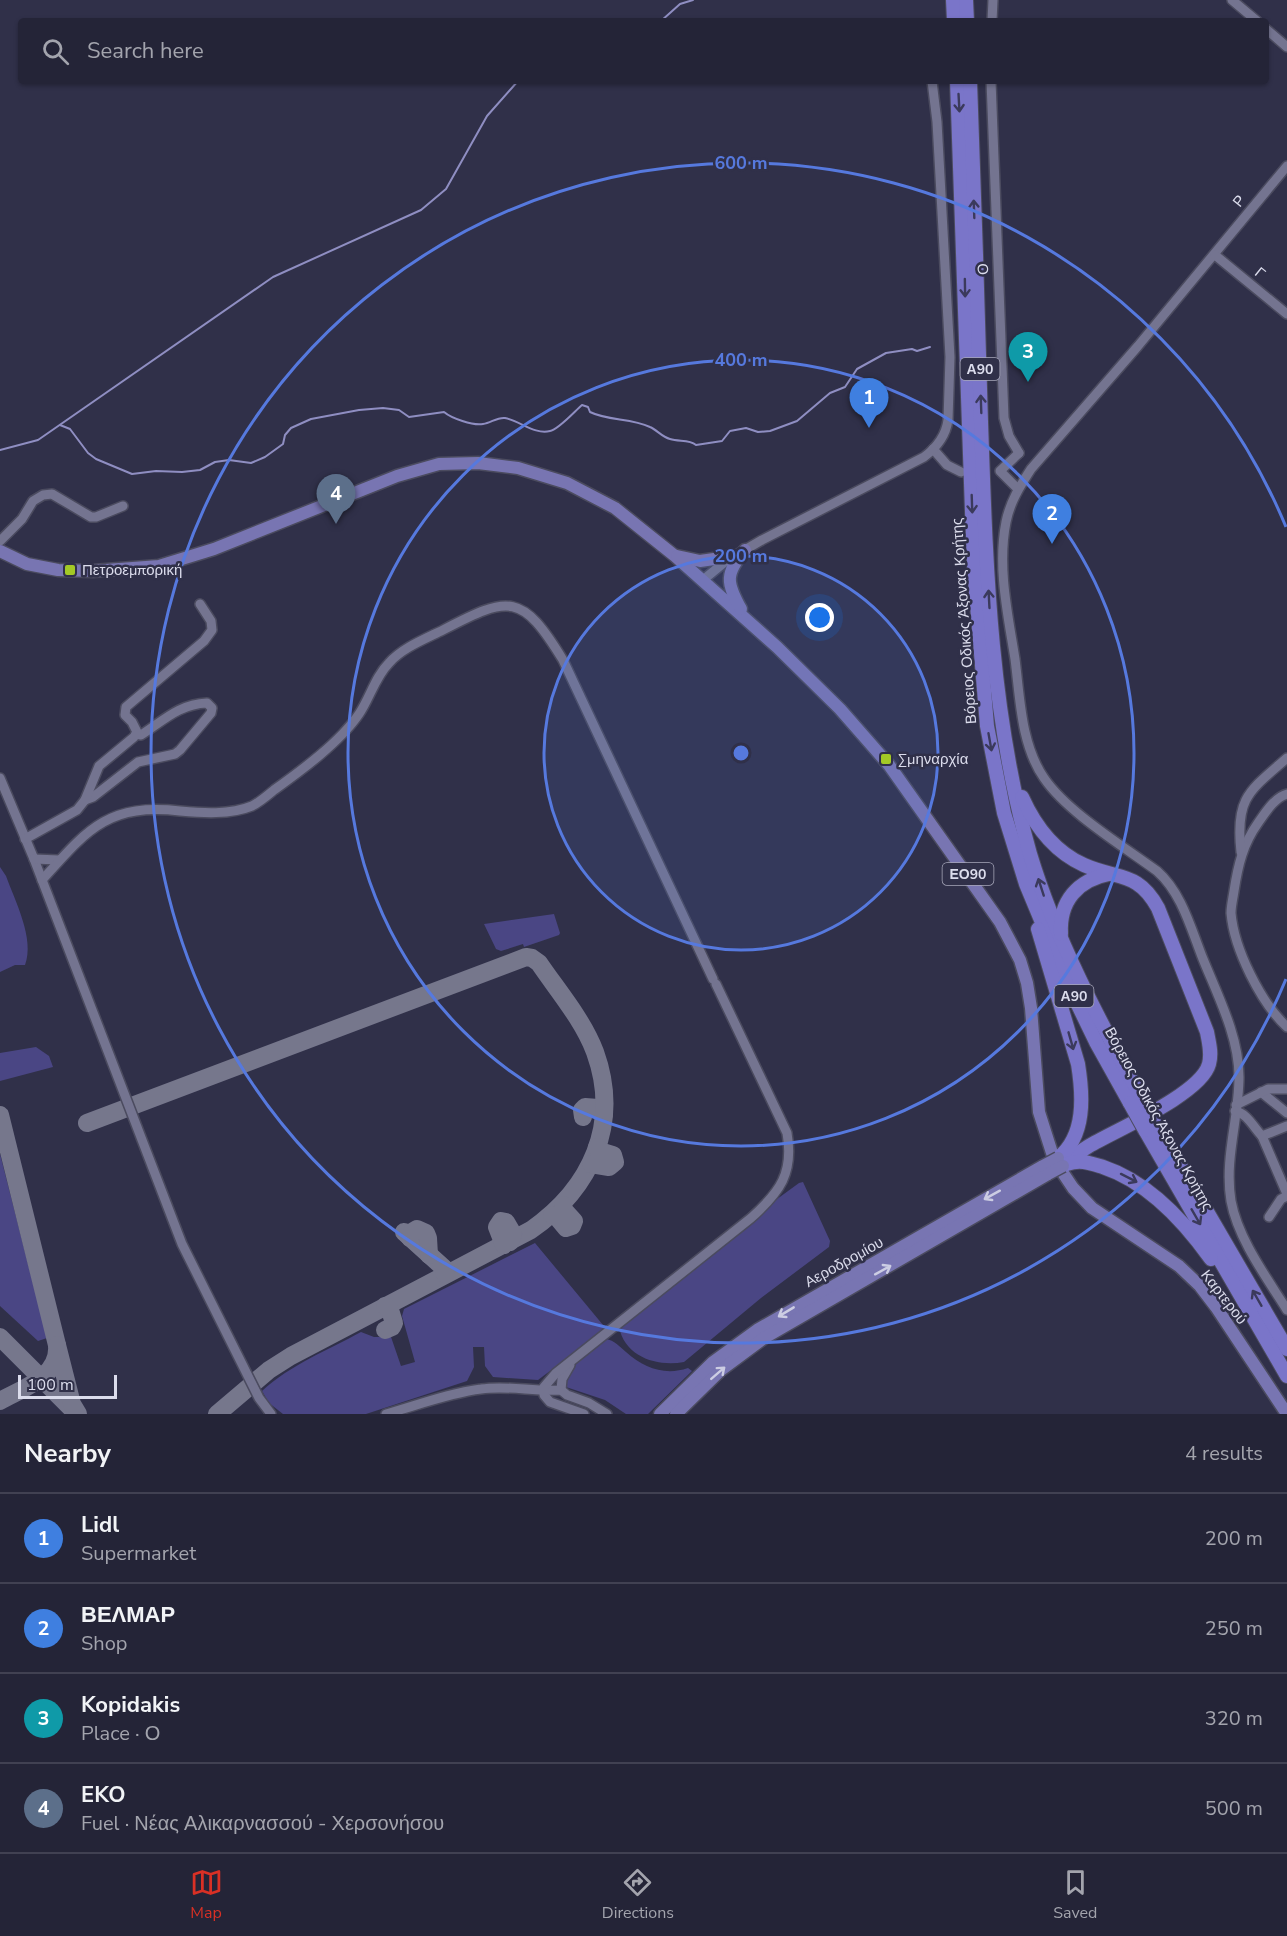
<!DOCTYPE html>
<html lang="en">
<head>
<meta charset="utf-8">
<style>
	:root { --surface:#242437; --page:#303042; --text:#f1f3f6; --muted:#a3a4ad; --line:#414152; --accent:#d93025 }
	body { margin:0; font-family:"Nunito Sans",sans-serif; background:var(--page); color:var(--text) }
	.scale { position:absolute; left:18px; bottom:15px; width:99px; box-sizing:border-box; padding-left:6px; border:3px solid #dbdcec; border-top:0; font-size:16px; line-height:21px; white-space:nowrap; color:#dbdcec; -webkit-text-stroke:4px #303049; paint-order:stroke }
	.you { position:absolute; left:820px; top:618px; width:21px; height:21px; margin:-15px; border:4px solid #fff; border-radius:50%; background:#1a73e8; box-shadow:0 0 0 9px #1a73e833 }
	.badge { display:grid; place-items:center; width:39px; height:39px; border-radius:50%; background:var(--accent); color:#fff; font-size:20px; font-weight:700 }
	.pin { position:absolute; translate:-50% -50px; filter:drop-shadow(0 2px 3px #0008) }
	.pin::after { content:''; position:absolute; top:32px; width:21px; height:18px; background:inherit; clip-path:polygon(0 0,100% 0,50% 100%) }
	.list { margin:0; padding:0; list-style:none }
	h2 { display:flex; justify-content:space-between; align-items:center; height:78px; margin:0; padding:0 24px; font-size:26px }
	h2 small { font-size:20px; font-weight:400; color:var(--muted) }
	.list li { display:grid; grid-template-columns:39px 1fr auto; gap:18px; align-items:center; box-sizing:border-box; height:90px; padding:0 24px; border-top:2px solid var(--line) }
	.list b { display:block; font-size:22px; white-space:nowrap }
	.list p { margin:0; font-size:20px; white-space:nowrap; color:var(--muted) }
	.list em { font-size:20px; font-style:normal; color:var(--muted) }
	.icon { flex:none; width:33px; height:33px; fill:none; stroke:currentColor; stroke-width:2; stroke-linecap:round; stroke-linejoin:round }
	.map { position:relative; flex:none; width:1287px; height:1414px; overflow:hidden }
	.search { position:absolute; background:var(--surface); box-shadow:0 2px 4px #0004; left:18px; right:18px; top:18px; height:66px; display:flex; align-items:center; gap:15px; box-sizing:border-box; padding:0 21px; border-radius:6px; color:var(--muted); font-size:22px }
	.sheet { height:438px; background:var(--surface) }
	nav { display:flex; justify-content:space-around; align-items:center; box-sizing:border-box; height:84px; border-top:2px solid var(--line); background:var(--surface); font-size:16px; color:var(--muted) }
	nav a { display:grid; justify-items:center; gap:3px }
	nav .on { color:var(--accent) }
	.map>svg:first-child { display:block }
</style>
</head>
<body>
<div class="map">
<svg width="1287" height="1414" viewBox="0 0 1287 1414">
	<rect width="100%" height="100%" fill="#303049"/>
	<g fill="#4a4684">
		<path d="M0 867 6 876C15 901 35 939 25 965H15L0 972Z"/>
		<path d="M554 914 560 933 559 935 524 947 523 944 501 951 496 949 484 924Z"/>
		<path d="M36 1047 49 1056 53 1067 0 1081V1053Z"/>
		<path d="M0 1154 47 1338 38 1341 0 1306Z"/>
		<path d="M803 1182 830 1241 829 1247 761 1298 684 1362C657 1367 625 1357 619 1327L773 1202 799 1183Z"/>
		<path d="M535 1243 603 1325V1331L538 1380 493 1377 485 1366 484 1347H473L474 1367 467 1381 366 1414H283L269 1403 262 1391C290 1365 328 1350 361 1332L374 1337H391L401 1366 415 1362 402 1316 404 1309Z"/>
		<path d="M606 1339C614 1340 620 1347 626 1352 644 1368 665 1376 688 1368L692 1371 648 1414H626L605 1400 566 1387C566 1370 591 1345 606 1339Z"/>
	</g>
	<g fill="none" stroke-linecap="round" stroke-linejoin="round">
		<g stroke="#8f8ec2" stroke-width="2">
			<path d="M661 21 680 4 693 0"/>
			<path d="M60 425 70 429 88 453 96 459 132 474 156 471 182 472 200 470 215 462 229 460 251 463 265 457 283 444 285 435 291 428 311 419 359 410 383 408 399 410 409 417 444 412C451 418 473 426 483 424 491 423 497 417 505 418 520 421 535 435 550 431 558 430 575 411 582 405L588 407 590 412C608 421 631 418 650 427 657 430 662 437 670 439 679 442 689 439 696 445L722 441 730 431 746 428 758 432 770 431 797 421 830 393 845 387 857 369 886 353 912 349 917 351 930 347"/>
			<path d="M0 450 38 440 273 277 421 210 446 189 487 116 518 81"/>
		</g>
		<g stroke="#76778c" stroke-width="18">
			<path d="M0 1115 57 1345"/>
			<path d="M583 1117 582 1110 585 1107 598 1108 604 1114"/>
			<path d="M87 1123 526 957 532 958 539 963C558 991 583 1020 595 1052 621 1124 591 1188 531 1230L291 1356 269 1370 217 1414"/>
			<path d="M591 1164 609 1167 615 1162 613 1155 600 1151 597 1147"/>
			<path d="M552 1215 556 1216 566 1228 572 1226 574 1221 564 1210 563 1205"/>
			<path d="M404 1232 446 1270 445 1274"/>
			<path d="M410 1238 412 1232 417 1229 426 1233 428 1238 429 1255"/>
			<path d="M504 1245 497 1227 501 1221 506 1222 513 1234 510 1242"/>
			<path d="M385 1306 390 1310 394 1323 392 1327 385 1330"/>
			<path d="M0 1337 73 1410"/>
			<path d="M0 1401C23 1388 60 1377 57 1345L72 1404 78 1414"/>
		</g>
		<defs>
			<g id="minor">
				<path d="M1232 0 1257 21"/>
				<path d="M992 21 993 0"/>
				<path d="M1266 29 1287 47"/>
				<path d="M991 81 1004 418 1009 436 1019 453"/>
				<path d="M1287 166 1138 346 1031 469C1020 486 1010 502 1006 522 997 567 1008 615 1015 659 1020 698 1021 745 1044 778 1067 812 1123 846 1157 871 1182 893 1191 929 1203 959 1218 996 1239 1037 1239 1077 1239 1118 1224 1159 1231 1201 1238 1239 1267 1278 1287 1310"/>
				<path d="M1215 255 1287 314"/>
				<path d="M933 449 947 465 961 472"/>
				<path d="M1018 489 1000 471 1019 453"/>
				<path d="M0 541 22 519 33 501 43 495 52 494 91 517H96L123 506"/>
				<path d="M703 580 726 561 762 540 924 457C936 448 946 435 948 420L950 357 937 122 932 81"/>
				<path d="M0 778 34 859 182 1244 259 1398 271 1414"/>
				<path d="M1287 794C1275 797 1265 813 1258 823 1243 844 1238 865 1234 891 1233 898 1231 906 1231 913 1234 949 1261 1003 1287 1027"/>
				<path d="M85 800 93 797 138 762 175 754 180 750 211 713 212 708 207 703C179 704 163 721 141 735L136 734"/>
				<path d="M25 839 77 810 85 800 99 766 134 737 137 732 132 722 125 715 126 707 204 641 212 630 211 621 200 604"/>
				<path d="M1241 852C1235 798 1249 791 1287 758"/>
				<path d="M34 859 59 860"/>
				<path d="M42 880C87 830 107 803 180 811 202 813 230 815 252 806 260 802 268 795 274 790 302 770 340 742 359 714 370 698 375 677 389 663 402 648 425 639 443 630 510 595 522 593 563 660L713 979"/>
				<path d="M1261 1092 1287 1113"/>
				<path d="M1236 1105 1268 1089H1287"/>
				<path d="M1235 1111C1247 1113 1254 1128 1262 1136L1287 1126"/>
				<path d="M1262 1136 1287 1194"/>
				<path d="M1269 1217 1281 1199 1287 1196"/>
				<path d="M561 1390 562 1379 570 1365"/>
				<path d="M386 1414C418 1405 449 1393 481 1389 508 1385 534 1392 561 1390L567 1395 589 1403 607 1414"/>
				<path d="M584 1414 550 1402 544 1395V1387L556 1373 751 1218C780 1192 794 1173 787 1133L716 984"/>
			</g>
			<g id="major">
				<path d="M0 551 27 564 58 570 93 571 159 566 214 549 397 476 439 464 478 463 518 468 567 483 615 508 675 556 777 647 840 709 889 765 1000 922 1020 960 1027 983 1031 1008 1039 1112 1052 1153 1063 1173 1073 1188 1092 1208 1179 1266 1200 1286 1216 1307 1287 1414"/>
				<path d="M677 556 700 561 735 556"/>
				<path d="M741 609C726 582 725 574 745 550"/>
				<path d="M660 1414 713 1362 757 1330 1043 1166"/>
				<path d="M676 1414 721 1370 764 1338 1048 1174"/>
			</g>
			<g id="highway">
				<path d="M953 0 954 21"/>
				<path d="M966 0 967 21"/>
				<path d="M957 81 974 569 987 726 1004 813 1026 884 1066 980 1096 1042 1130 1103"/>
				<path d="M970 81C974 195 978 308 981 422 986 567 990 713 1030 854 1056 940 1098 1018 1141 1097"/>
				<path d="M1022 797C1035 826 1055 852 1084 865 1118 880 1138 871 1158 908L1207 1032C1209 1043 1212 1053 1209 1064 1201 1094 1116 1130 1089 1146 1079 1152 1071 1159 1063 1166"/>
				<path d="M1038 929 1078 1064C1083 1095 1086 1136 1058 1158"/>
				<path d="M1061 934C1059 901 1078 880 1109 874"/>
				<path d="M1156 1124 1287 1349"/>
				<path d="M1145 1130 1287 1376"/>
				<path d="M1067 1164C1080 1159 1090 1163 1103 1167 1148 1182 1184 1221 1211 1259"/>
			</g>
		</defs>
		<use href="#minor" stroke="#4b4b5f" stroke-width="12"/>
		<use href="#major" stroke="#4b4b5f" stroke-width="15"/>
		<use href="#highway" stroke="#4b4b5f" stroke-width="16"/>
		<use href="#minor" stroke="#747490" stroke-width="9"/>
		<use href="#major" stroke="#7875b2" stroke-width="12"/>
		<use href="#highway" stroke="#7a75c9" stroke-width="14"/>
		<defs>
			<g id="major-bridge">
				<path d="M1043 1166 1058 1158"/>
				<path d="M1048 1174 1063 1166"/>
			</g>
			<g id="highway-bridge">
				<path d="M1141 1097 1156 1124"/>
				<path d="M1130 1103 1145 1130"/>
			</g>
		</defs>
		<use href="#major-bridge" stroke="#4b4b5f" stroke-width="15" stroke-linecap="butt"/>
		<use href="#highway-bridge" stroke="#4b4b5f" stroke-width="16" stroke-linecap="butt"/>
		<use href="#major-bridge" stroke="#7875b2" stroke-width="12"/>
		<use href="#highway-bridge" stroke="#7a75c9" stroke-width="14"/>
	</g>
	<defs><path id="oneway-shaft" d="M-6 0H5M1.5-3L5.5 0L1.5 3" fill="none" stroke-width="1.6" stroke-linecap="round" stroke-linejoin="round" transform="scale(1.5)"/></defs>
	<g stroke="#3b3a5c">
		<use href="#oneway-shaft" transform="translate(959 103) rotate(87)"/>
		<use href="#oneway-shaft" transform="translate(974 209) rotate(-92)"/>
		<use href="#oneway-shaft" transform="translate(965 288) rotate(89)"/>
		<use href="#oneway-shaft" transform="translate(981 404) rotate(-92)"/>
		<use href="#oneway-shaft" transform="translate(972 504) rotate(88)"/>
		<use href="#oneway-shaft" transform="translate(989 599) rotate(-93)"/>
		<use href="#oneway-shaft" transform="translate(990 742) rotate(80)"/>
		<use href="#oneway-shaft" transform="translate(1041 887) rotate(-108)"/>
		<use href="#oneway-shaft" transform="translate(1071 1041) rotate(74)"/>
		<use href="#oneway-shaft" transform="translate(1129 1178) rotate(27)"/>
		<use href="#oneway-shaft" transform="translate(1196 1217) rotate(60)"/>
		<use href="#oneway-shaft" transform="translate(1257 1298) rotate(-120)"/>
	</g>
	<g stroke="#cccde3">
		<use href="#oneway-shaft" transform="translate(992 1195) rotate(151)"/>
		<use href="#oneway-shaft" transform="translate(883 1270) rotate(-29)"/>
		<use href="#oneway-shaft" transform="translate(786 1312) rotate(149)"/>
		<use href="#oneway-shaft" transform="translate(718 1373) rotate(-41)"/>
	</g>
	<circle cx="741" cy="753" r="197" fill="#5679de" fill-opacity=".12"/>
	<g fill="none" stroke="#5679de" stroke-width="3">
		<circle cx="741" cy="753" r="197"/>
		<circle cx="741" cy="753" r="393"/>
		<path d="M1286 979A590 590 0 1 1 1286 527"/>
	</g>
	<g fill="#a3c926" stroke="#303049" stroke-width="2">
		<rect x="64" y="564" width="12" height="12" rx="3"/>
		<rect x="880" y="753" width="12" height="12" rx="3"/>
	</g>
	<g text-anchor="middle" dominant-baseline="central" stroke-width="5" stroke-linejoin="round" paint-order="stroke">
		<g fill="#303049" stroke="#a8a8bb" stroke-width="1.5">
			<rect x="960.5" y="358" width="39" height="22" rx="4.5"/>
			<rect x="942.5" y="863" width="51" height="22" rx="4.5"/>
			<rect x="1054.5" y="985" width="39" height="22" rx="4.5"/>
		</g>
		<g font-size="14" font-weight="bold" fill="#dbdcec">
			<text x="980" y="369">Α90</text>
			<text x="968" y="874">ΕΟ90</text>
			<text x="1074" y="996">Α90</text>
		</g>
		<g font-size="15" fill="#dbdcec" stroke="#303049">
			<text transform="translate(1239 201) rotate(-51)">Ρ</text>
			<text transform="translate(983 269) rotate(-92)">Ο</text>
			<text transform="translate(1260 273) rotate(39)">Γ</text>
			<text transform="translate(964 621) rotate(-94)">Βόρειος Οδικός Άξονας Κρήτης</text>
			<text transform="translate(1159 1119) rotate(61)">Βόρειος Οδικός Άξονας Κρήτης</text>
			<text transform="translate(844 1262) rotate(-29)">Αεροδρομίου</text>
			<text transform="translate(1224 1297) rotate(52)">Καρτερού</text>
		</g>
		<g font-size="15" fill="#dbdcec" stroke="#303049" text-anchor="start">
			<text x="82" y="570">Πετροεμπορική</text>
			<text x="898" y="759">Σμηναρχία</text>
		</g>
	</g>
	<circle cx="741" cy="753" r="9" fill="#5679de" stroke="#303049" stroke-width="3"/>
	<g font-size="18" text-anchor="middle" font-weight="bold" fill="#5679de" stroke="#303049" stroke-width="5" stroke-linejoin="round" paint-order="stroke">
		<text x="741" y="169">600 m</text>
		<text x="741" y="366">400 m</text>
		<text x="741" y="562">200 m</text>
	</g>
</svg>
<div class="scale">100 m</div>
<div class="you"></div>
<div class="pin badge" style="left:869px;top:428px;background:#3f7fe0">1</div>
<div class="pin badge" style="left:1052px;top:544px;background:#3f7fe0">2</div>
<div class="pin badge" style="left:1028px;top:382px;background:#0f9aa8">3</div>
<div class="pin badge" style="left:336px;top:524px;background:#5c6f8a">4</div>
<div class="search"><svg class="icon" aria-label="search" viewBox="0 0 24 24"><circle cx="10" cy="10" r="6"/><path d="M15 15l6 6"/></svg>Search here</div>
</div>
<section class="sheet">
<h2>Nearby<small>4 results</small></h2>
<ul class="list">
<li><span class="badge" style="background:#3f7fe0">1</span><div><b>Lidl</b><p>Supermarket</p></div><em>200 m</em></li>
<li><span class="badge" style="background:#3f7fe0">2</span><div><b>ΒΕΛΜΑΡ</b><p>Shop</p></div><em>250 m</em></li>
<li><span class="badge" style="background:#0f9aa8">3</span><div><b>Kopidakis</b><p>Place · Ο</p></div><em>320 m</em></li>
<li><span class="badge" style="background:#5c6f8a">4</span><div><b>EKO</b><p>Fuel · Νέας Αλικαρνασσού - Χερσονήσου</p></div><em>500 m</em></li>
</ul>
</section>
<nav>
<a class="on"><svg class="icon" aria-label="map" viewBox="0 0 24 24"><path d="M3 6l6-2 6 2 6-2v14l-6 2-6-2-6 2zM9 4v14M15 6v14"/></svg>Map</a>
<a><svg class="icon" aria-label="directions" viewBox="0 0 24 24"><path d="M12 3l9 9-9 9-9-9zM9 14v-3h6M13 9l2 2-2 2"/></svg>Directions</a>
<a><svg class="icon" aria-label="saved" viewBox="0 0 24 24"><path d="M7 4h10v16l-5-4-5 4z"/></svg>Saved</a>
</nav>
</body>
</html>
